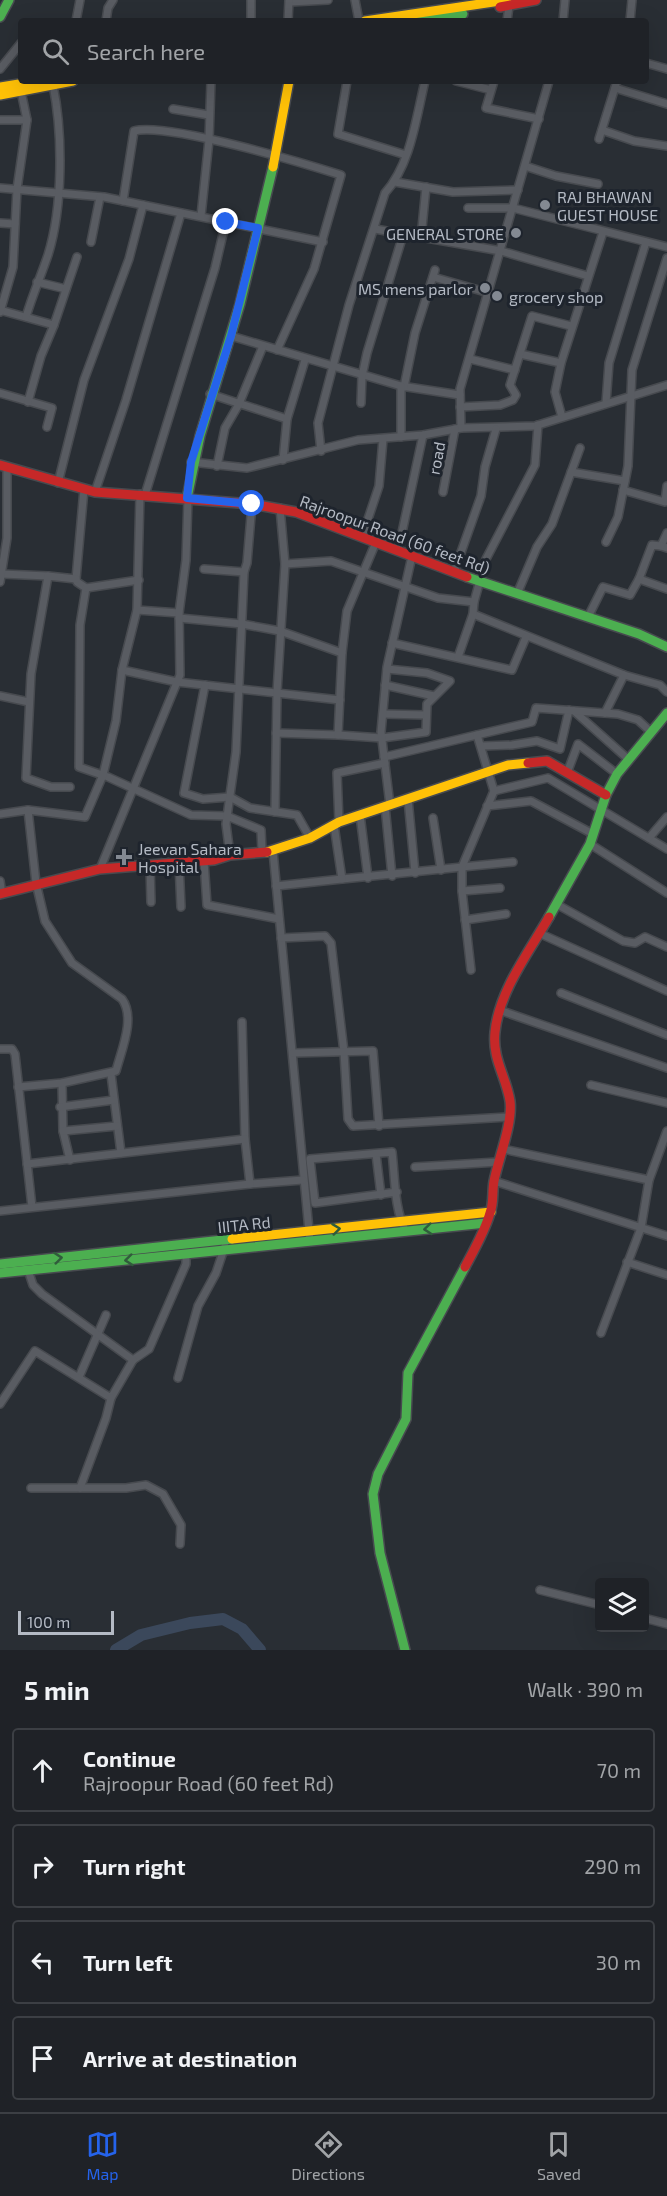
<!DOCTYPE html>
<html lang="en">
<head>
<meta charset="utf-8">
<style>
	:root { --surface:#1f2227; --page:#272a2f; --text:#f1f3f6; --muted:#a1a4a7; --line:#3c3f44; --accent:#2563eb }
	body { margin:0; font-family:"Exo 2",sans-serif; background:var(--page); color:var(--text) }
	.controls { position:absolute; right:18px; bottom:18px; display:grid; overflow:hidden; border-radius:6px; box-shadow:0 6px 24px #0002 }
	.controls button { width:54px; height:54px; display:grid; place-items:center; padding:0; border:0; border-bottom:2px solid var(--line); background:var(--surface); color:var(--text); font:30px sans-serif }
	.scale { position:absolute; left:18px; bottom:15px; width:96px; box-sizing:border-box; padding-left:6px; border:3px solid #b4bac4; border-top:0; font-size:16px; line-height:21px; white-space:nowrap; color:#b4bac4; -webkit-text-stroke:4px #1e242d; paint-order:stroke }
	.stop { position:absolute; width:18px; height:18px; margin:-14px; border:4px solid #2563eb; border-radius:50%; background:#fff }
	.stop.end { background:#2563eb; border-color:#fff; box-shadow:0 2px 6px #0008 }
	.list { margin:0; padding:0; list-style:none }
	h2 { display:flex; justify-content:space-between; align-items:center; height:78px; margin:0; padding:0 24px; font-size:26px }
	h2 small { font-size:20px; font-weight:400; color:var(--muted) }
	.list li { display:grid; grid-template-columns:39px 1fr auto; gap:18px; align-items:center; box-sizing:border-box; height:84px; margin:0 12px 12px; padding:0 12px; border:2px solid var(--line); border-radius:6px }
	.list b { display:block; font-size:22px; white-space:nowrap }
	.list p { margin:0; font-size:20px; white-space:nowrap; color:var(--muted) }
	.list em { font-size:20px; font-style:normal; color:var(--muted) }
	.icon { flex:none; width:33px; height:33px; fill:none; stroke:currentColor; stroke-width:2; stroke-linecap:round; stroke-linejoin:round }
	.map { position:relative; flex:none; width:667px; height:1650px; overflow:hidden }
	.search { position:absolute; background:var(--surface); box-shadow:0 6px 24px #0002; left:18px; right:18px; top:18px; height:66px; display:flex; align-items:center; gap:15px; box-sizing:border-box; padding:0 21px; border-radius:6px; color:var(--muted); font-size:22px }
	.sheet { height:462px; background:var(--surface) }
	nav { display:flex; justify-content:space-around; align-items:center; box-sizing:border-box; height:84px; border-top:2px solid var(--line); background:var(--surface); font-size:16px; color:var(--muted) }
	nav a { display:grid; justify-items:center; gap:3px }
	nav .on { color:var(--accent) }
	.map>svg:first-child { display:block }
</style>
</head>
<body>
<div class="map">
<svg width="667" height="1650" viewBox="0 0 667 1650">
	<rect width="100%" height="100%" fill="#292e34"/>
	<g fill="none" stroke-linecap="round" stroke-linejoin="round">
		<path stroke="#3b485b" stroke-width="12" d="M116 1650 141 1635 190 1623 223 1619 242 1629 260 1650"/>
		<defs>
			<g id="street">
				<path d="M355 0 359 21"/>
				<path d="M290 2 328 0"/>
				<path d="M76 21 80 0"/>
				<path d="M106 21 108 8 113 0"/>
				<path d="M251 21V0"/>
				<path d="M288 21 289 0"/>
				<path d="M507 21 509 6"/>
				<path d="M563 21 565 0"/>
				<path d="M630 21 632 0"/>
				<path d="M646 63 667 69"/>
				<path d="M0 69 21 43"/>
				<path d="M347 81 338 134 406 155"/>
				<path d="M456 81 491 90"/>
				<path d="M494 81 486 108 539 119"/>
				<path d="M615 88 667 104"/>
				<path d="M173 109 209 115"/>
				<path d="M0 120H27"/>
				<path d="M602 130 634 141 667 146"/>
				<path d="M599 139 617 81"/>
				<path d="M525 166 556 176 598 184"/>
				<path d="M395 182 453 192 518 190"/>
				<path d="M0 188 104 197 323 242"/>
				<path d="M123 201 134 131C167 122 303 163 341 175L314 269 277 350"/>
				<path d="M468 208H513L667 247"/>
				<path d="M201 216 209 140 211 81"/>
				<path d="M0 223 15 224"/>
				<path d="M375 229 501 251 588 276"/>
				<path d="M421 238 426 187"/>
				<path d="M91 242 100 197"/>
				<path d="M433 277 489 293"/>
				<path d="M37 282 66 289"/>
				<path d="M0 310 54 325 77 257"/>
				<path d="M0 312 13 267 17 189 27 120 21 91"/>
				<path d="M26 317C32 296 41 276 48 255 63 207 63 134 53 85"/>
				<path d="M231 336 401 386 460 395"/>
				<path d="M520 354 561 363"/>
				<path d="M470 359 515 370"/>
				<path d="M404 387 415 333 435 270"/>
				<path d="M0 393 52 408 47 427"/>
				<path d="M210 394 287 419"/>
				<path d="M28 402 41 356 54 325"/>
				<path d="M361 403 362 376 367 353 403 235"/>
				<path d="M606 403 609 363 646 242"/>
				<path d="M460 407 500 405 513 400 516 395 510 385 532 316 571 326"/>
				<path d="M562 417 555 392 561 363 603 232"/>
				<path d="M461 428 460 389 549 81"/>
				<path d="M401 437V386"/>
				<path d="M321 451 318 423 349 305 385 193C411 164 416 118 425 81"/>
				<path d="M283 460 287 419 305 360"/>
				<path d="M191 462 247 468 358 440 423 435 461 428 535 426 667 385"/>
				<path d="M217 466 225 428 239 404 263 346"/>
				<path d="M571 472 625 481"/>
				<path d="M58 483 84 380 129 259 143 205"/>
				<path d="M84 489 76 579 77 582 86 588 80 625 79 767 108 777 191 815 227 816 261 830 262 851"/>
				<path d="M623 490 665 502 667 486"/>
				<path d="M95 492 126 400 181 213"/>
				<path d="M443 492 455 429"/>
				<path d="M145 495 215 268 226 221"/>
				<path d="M667 533 661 546 667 548"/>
				<path d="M362 537 379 486 383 439"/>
				<path d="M606 542 618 517 628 466 632 370 667 258"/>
				<path d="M661 546 652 545 639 579 667 589"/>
				<path d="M398 551 423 435"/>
				<path d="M285 564 331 561 438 598 474 602"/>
				<path d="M204 569 244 572"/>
				<path d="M454 572 481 496 485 467 496 429"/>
				<path d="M2 574 48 576"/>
				<path d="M0 582 7 538V469"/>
				<path d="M86 588 139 580"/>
				<path d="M517 594 537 547 552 524 580 448"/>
				<path d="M137 610 179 613"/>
				<path d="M473 614 624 675 660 685 667 692"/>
				<path d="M588 617 603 587 630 595 639 579"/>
				<path d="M179 618 242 624 280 631 342 653"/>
				<path d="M392 643 512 670 526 637"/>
				<path d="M458 657 473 614 474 602 486 559 535 465 538 425"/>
				<path d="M122 670 177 682 340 700"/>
				<path d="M205 685 184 793 203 799 230 797 250 808 297 815 310 838"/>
				<path d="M385 685 434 696"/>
				<path d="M0 696 29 702"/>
				<path d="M574 711 628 759"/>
				<path d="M605 713 624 675"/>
				<path d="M383 714 426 715"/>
				<path d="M276 733 338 735 342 653 347 611 376 542"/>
				<path d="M338 735 382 738 426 732 427 704 450 681 427 673 387 669"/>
				<path d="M483 746 512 745 537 741 560 749 569 710"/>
				<path d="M384 757 532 722 536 708 618 714 638 720 651 732"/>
				<path d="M567 773 578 744 617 774"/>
				<path d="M70 787H51L26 778 31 674 48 576 76 579"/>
				<path d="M494 791 548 778 667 849"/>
				<path d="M408 799 415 873"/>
				<path d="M390 805 381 732 387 667 412 556"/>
				<path d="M385 806 392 876"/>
				<path d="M487 806 531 801 593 834"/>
				<path d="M275 812 277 692 285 564 280 508"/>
				<path d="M0 814 28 810 85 817 103 775 116 721 122 670 137 610 140 494"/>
				<path d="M360 815 368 878"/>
				<path d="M433 818 441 870"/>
				<path d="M339 822 337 773 385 763"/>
				<path d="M334 825 342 879 513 862"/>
				<path d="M649 838 667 817"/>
				<path d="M590 844 667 893"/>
				<path d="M273 851 310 1241"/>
				<path d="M230 855 226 824 236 752 244 572 247 563 252 504"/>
				<path d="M204 861 207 905 279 919"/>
				<path d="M179 863 181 907"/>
				<path d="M150 866 151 902"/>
				<path d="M100 869 180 675 179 613 186 560 188 498"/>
				<path d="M0 881 1 888"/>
				<path d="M276 886 342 879"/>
				<path d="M462 891 500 888"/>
				<path d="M558 905 623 941 635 943 645 937 667 947"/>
				<path d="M465 920 506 914"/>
				<path d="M541 934 667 991"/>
				<path d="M281 938 325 936 331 943 344 1052 348 1119 353 1126 508 1117"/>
				<path d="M471 970 462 891V867L494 791 477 735"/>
				<path d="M561 993 667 1035"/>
				<path d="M499 1010 667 1068"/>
				<path d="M242 1022 245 1139 250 1184 303 1180"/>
				<path d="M0 1049H12L15 1054 32 1207"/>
				<path d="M293 1053 373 1051 379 1126"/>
				<path d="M111 1074 121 1153"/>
				<path d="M62 1083 63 1131 70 1160"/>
				<path d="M591 1085 667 1103"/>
				<path d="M18 1087 62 1083 116 1071C121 1051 136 1018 122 999L72 963 45 921 36 883 28 810"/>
				<path d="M60 1107 114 1100"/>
				<path d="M63 1131 117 1126"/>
				<path d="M503 1149 649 1180"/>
				<path d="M376 1154 381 1195"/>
				<path d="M27 1164 245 1139"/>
				<path d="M415 1167 498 1162"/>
				<path d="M494 1181 667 1236"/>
				<path d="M397 1192 315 1203 310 1159 392 1152C395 1177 394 1209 406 1232"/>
				<path d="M0 1211 250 1184"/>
				<path d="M627 1262 667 1275"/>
				<path d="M601 1333 641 1228 649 1180 667 1131"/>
				<path d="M133 1360 149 1349 186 1264V1254"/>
				<path d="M79 1377 106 1315"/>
				<path d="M178 1378 198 1306 216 1273 225 1246"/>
				<path d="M0 1404 35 1351 111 1398 133 1360 42 1294 33 1285 28 1270"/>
				<path d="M31 1488H126L146 1485 163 1494 181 1525 180 1544"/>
				<path d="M80 1488 106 1418 111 1398"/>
				<path d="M540 1590 600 1605"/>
				<path d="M644 1618 667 1624"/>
			</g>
			<g id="fast">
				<path d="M0 17 9 0"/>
				<path d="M415 21 463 14"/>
				<path d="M187 498 200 436 240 304 273 167"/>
				<path d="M467 577 639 634 667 647"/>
				<path d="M549 917 590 844 606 795 617 774 667 713"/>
				<path d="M0 1264 232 1239"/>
				<path d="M0 1273 486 1223"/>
				<path d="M405 1650 380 1553 373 1494 378 1474 406 1419 408 1373 465 1267"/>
			</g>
			<g id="slow">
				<path d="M365 21 507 0"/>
				<path d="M0 87 37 81"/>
				<path d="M0 95 73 81"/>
				<path d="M273 167 289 81"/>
				<path d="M267 852 310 838 339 822 508 765 528 763"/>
				<path d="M232 1239 491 1212"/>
			</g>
			<g id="jam">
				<path d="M500 7 536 0"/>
				<path d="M0 465 95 492 252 504 296 512 467 577"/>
				<path d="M528 763 547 761 606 795"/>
				<path d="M0 894 100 869 214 860 230 855 267 852"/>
				<path d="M465 1267C474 1250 485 1231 490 1213 494 1203 492 1192 494 1181 498 1160 513 1123 510 1101 506 1076 492 1059 495 1032 499 991 529 952 549 917"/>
			</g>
		</defs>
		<use href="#street" stroke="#474a4f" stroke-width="10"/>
		<use href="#fast" stroke="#474a4f" stroke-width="12"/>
		<use href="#slow" stroke="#474a4f" stroke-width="12"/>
		<use href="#jam" stroke="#474a4f" stroke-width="12"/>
		<use href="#street" stroke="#595c62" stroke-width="7"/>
		<use href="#fast" stroke="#4caf50" stroke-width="9"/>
		<use href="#slow" stroke="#ffc107" stroke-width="9"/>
		<use href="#jam" stroke="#c62828" stroke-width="9"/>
	</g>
	<defs><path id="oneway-chevron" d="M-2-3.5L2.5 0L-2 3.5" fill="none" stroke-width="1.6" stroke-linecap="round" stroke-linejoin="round" transform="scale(1.5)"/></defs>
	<g stroke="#305c3b">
		<use href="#oneway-chevron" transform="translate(336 1229) rotate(-7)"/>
		<use href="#oneway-chevron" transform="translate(428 1229) rotate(174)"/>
		<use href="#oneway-chevron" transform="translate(58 1258) rotate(-6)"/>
		<use href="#oneway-chevron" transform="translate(129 1260) rotate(174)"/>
	</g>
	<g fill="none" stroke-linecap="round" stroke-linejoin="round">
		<path stroke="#2563eb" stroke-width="8" d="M226 222 258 228 231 336 191 462 187 498 252 504"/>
	</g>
	<g fill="#838992" stroke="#1e242d" stroke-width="2">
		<circle cx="545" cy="205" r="6"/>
		<circle cx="516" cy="233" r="6"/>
		<circle cx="485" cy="288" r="6"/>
		<circle cx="497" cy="296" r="6"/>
		<path d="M121 848h6v6h6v6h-6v6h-6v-6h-6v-6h6z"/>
	</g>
	<g text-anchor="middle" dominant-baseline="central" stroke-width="6" stroke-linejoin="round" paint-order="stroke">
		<g font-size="16" fill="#b4bac4" stroke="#1e242d" text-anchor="start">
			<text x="557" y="196">RAJ BHAWAN<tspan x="557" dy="18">GUEST HOUSE</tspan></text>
			<text x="504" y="233" text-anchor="end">GENERAL STORE</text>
			<text x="473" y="288" text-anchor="end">MS mens parlor</text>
			<text x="509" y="296">grocery shop</text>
			<text x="138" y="848">Jeevan Sahara<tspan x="138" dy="18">Hospital</tspan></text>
		</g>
		<g font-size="16" fill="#b4bac4" stroke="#1e242d">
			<text transform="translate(436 458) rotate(-79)">road</text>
			<text transform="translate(395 534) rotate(20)">Rajroopur Road (60 feet Rd)</text>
			<text transform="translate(244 1224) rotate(-6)">IIITA Rd</text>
		</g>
	</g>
</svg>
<div class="controls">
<button><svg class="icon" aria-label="layers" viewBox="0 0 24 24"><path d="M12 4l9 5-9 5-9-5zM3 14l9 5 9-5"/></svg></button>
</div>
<div class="scale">100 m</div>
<div class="stop" style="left:252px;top:504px"></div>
<div class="stop end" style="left:226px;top:222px"></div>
<div class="search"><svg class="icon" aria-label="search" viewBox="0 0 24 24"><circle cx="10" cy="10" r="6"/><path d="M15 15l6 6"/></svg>Search here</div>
</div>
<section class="sheet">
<h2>5 min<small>Walk · 390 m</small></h2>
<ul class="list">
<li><svg class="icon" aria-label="ahead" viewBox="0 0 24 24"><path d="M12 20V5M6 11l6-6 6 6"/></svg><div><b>Continue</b><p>Rajroopur Road (60 feet Rd)</p></div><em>70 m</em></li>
<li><svg class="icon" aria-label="right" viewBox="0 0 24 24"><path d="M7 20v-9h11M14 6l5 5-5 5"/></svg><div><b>Turn right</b></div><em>290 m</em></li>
<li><svg class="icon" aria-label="left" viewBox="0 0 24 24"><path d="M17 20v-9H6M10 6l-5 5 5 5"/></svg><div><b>Turn left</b></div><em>30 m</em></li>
<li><svg class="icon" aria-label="arrive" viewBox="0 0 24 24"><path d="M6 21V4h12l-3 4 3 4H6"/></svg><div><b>Arrive at destination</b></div></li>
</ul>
</section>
<nav>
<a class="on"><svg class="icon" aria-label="map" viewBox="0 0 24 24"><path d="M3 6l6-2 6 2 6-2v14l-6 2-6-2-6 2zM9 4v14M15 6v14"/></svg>Map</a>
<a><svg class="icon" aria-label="directions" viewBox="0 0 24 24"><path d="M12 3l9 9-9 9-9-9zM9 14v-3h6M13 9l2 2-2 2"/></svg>Directions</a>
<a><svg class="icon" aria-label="saved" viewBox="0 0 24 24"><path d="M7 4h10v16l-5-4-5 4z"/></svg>Saved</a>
</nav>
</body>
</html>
